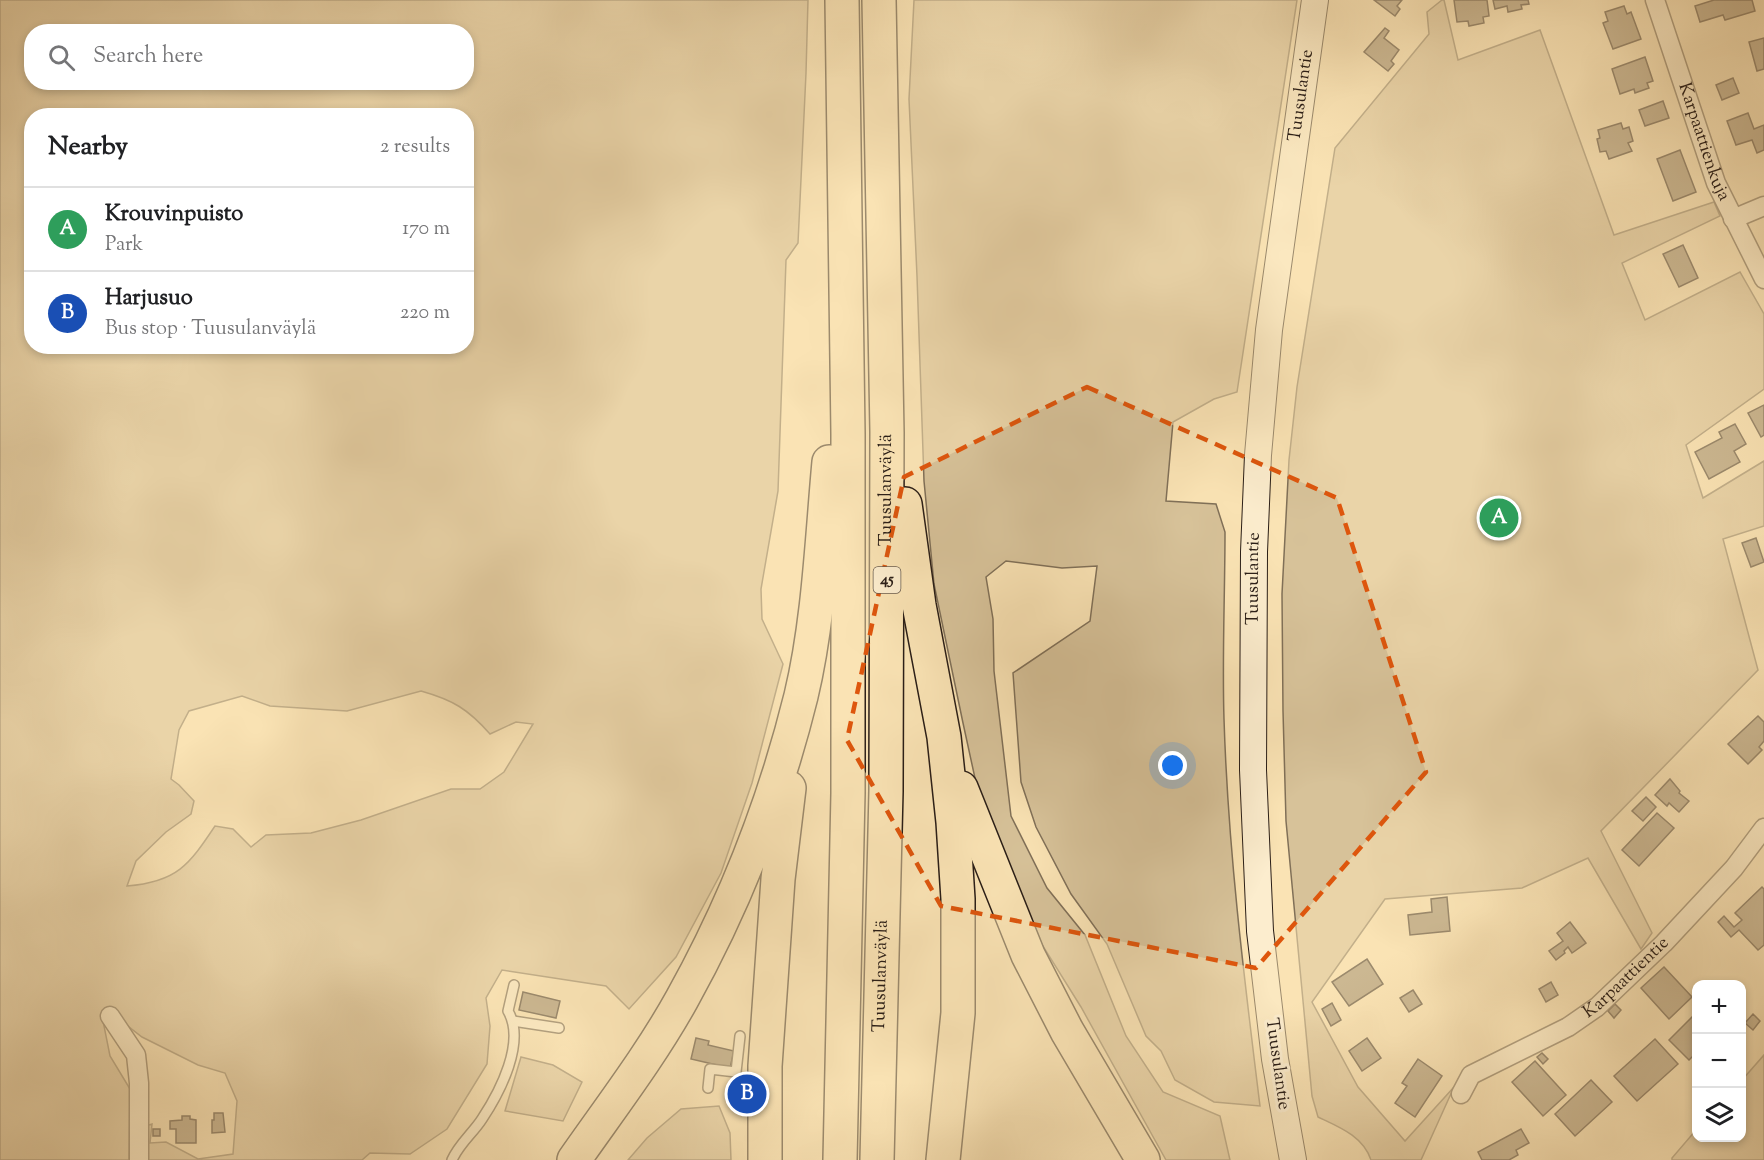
<!DOCTYPE html>
<html lang="en">
<head>
<meta charset="utf-8">
<style>
	:root { --surface:#fff; --page:#f6f6f6; --text:#202124; --muted:#757577; --line:#e0e0e0; --accent:#8f2418 }
	body { margin:0; font-family:"Sorts Mill Goudy",serif; background:var(--page); color:var(--text) }
	.controls { position:absolute; right:18px; bottom:18px; display:grid; overflow:hidden; border-radius:12px; box-shadow:0 3px 9px #0003 }
	.controls button { width:54px; height:54px; display:grid; place-items:center; padding:0; border:0; border-bottom:2px solid var(--line); background:var(--surface); color:var(--text); font:30px sans-serif }
	.you { position:absolute; left:1173px; top:766px; width:21px; height:21px; margin:-15px; border:4px solid #fff; border-radius:50%; background:#1a73e8; box-shadow:0 0 0 9px #1a73e833 }
	.badge { display:grid; place-items:center; width:39px; height:39px; border-radius:50%; background:var(--accent); color:#fff; font-size:20px; font-weight:700 }
	.pin { position:absolute; translate:-50% -50%; border:3px solid #fff; box-shadow:0 2px 6px #0006 }
	.list { margin:0; padding:0; list-style:none }
	h2 { display:flex; justify-content:space-between; align-items:center; height:78px; margin:0; padding:0 24px; font-size:26px }
	h2 small { font-size:20px; font-weight:400; color:var(--muted) }
	.list li { display:grid; grid-template-columns:39px 1fr auto; gap:18px; align-items:center; box-sizing:border-box; height:84px; padding:0 24px; border-top:2px solid var(--line) }
	.list b { display:block; font-size:22px; white-space:nowrap }
	.list p { margin:0; font-size:20px; white-space:nowrap; color:var(--muted) }
	.list em { font-size:20px; font-style:normal; color:var(--muted) }
	.icon { flex:none; width:33px; height:33px; fill:none; stroke:currentColor; stroke-width:2; stroke-linecap:round; stroke-linejoin:round }
	.map { position:relative; flex:none; width:1764px; height:1160px; overflow:hidden }
	.search { position:absolute; background:var(--surface); box-shadow:0 3px 9px #0003; left:24px; top:24px; width:450px; height:66px; display:flex; align-items:center; gap:15px; box-sizing:border-box; padding:0 21px; border-radius:24px; color:var(--muted); font-size:22px }
	.panel { position:absolute; background:var(--surface); box-shadow:0 3px 9px #0003; left:24px; top:108px; width:450px; height:246px; border-radius:24px }
	.map>svg:first-child { display:block }
</style>
</head>
<body>
<div class="map">
<svg width="1764" height="1160" viewBox="0 0 1764 1160">
	<rect width="100%" height="100%" fill="#fae3b4"/>
	<filter id="stains"><feTurbulence type="fractalNoise" baseFrequency=".00333" numOctaves="4"/><feColorMatrix values="0 0 0 0 .2 0 0 0 0 .09 0 0 0 0 .02 0 0 0 .5 -.17"/></filter>
	<radialGradient id="worn" r=".72"><stop offset=".6" stop-color="#630" stop-opacity="0"/><stop offset="1" stop-color="#630" stop-opacity=".3"/></radialGradient>
	<g fill="#d7c299" stroke="#807058" stroke-width="1.5" fill-rule="evenodd">
		<path d="M0 0H808L806 73 798 243 786 260 778 491 761 589 762 619 783 664 752 783 721 873 676 957 629 1009 606 986 502 970 486 998 490 1026 487 1064 447 1129 410 1154 370 1153 362 1160H146L145 1126 152 1124 150 1143 166 1142 198 1159 233 1154 237 1101 225 1073 198 1065 142 1037 120 1020 103 1021 110 1056 130 1089 129 1160H0ZM32 32H466V82H32ZM32 116H466V346H32ZM421 691C453 700 468 709 490 734L516 722 533 724 504 772 480 789H451L361 820 311 833 266 835 251 847 233 829 215 826C189 865 177 882 127 886L136 861 166 832 191 814 194 801 179 785 171 779 179 730 189 711 242 696 270 706 347 711Z"/>
		<path d="M914 0H1297L1237 392 1214 399 1173 422 1166 501 1216 504 1225 532C1225 594 1222 657 1224 719 1228 849 1244 977 1260 1106L1214 1102 1175 1080 1161 1051 1146 1036 1107 944 1071 894 1036 827 1021 782 1013 673 1090 621 1097 566 1062 568 1006 561 986 577 993 619 994 671 1011 816 1047 888 1085 935 1126 1036 1163 1092 1220 1116 1230 1160H1166L1081 1007 1031 927 978 792 963 723 934 584 924 481 917 276 909 99Z"/>
		<path d="M1442 0H1444L1458 60 1540 30 1614 235 1714 202 1720 216 1622 263 1645 320 1740 272 1764 314V389L1686 445 1703 498 1764 461V526L1723 539 1758 670 1601 831 1652 933 1641 949 1588 858 1522 888 1385 899 1312 1002 1358 1087 1405 1141 1454 1087 1421 1160H1371C1363 1136 1339 1127 1318 1117L1312 1096 1286 821 1283 711 1282 594 1289 460 1297 387 1335 148 1429 34 1427 12Z"/>
		<path d="M1764 1055V1160H1672V1158L1696 1130V1138H1742V1080Z"/>
		<path d="M521 1057 553 1065 582 1082 563 1121 505 1111Z"/>
		<path d="M719 1106 730 1133 731 1160H628L647 1138 681 1109Z"/>
	</g>
	<g fill="#968469" stroke="#2a1e17" stroke-width="1.5">
		<path d="M1374 0H1402L1397 6 1400 9 1395 16Z"/>
		<path d="M1454 0H1487L1489 16 1483 17 1484 23 1469 26 1468 21 1457 22Z"/>
		<path d="M1493 0H1528L1529 4 1521 5 1522 9 1508 12 1507 6 1495 9Z"/>
		<path d="M1714 0H1752L1755 11 1725 20 1723 15 1700 22 1695 6Z"/>
		<path d="M1624 6 1627 14 1631 12 1641 39 1613 49 1603 23 1608 21 1605 12Z"/>
		<path d="M1385 28 1389 31 1384 38 1399 50 1391 61 1394 64 1388 71 1364 52Z"/>
		<path d="M1764 38V69L1757 71 1749 42Z"/>
		<path d="M1645 57 1653 81 1647 83 1649 88 1635 93 1634 89 1620 94 1612 69Z"/>
		<path d="M1733 78 1739 93 1722 100 1716 85Z"/>
		<path d="M1663 101 1669 118 1645 126 1639 110Z"/>
		<path d="M1748 113 1754 129 1764 125V150L1757 153 1752 140 1736 145 1727 121Z"/>
		<path d="M1621 123 1623 129 1629 127 1633 141 1628 143 1632 151 1609 159 1606 151 1600 152 1597 139 1600 138 1598 130Z"/>
		<path d="M1680 150 1696 192 1673 201 1657 159Z"/>
		<path d="M1683 245 1698 278 1679 287 1663 254Z"/>
		<path d="M1764 405V435L1761 437 1748 413Z"/>
		<path d="M1735 424 1746 444 1734 451 1740 462 1709 479 1695 452 1722 438 1719 432Z"/>
		<path d="M1756 538 1764 562 1751 567 1742 543Z"/>
		<path d="M1758 716 1764 722V741L1759 747 1762 750 1748 764 1728 744Z"/>
		<path d="M1670 779 1680 791 1679 793 1689 801 1679 812 1669 803 1667 806 1655 795Z"/>
		<path d="M1646 797 1656 807 1643 821 1632 811Z"/>
		<path d="M1657 813 1674 828 1639 866 1622 850Z"/>
		<path d="M1762 887 1764 889V945L1758 950 1739 930 1731 937 1718 922 1724 916 1734 927 1742 920 1735 913Z"/>
		<path d="M1447 897 1450 931 1410 935 1408 915 1432 912 1431 899Z"/>
		<path d="M1570 922 1586 943 1572 953 1568 947 1564 951 1565 953 1556 960 1549 951 1563 941 1557 933Z"/>
		<path d="M1367 959 1383 984 1349 1006 1332 982Z"/>
		<path d="M1664 967 1692 997 1669 1019 1641 988Z"/>
		<path d="M1551 982 1558 995 1546 1002 1539 989Z"/>
		<path d="M1413 990 1422 1004 1409 1012 1400 998Z"/>
		<path d="M523 992 560 1001 556 1018 519 1010Z"/>
		<path d="M1332 1003 1341 1020 1331 1026 1322 1009Z"/>
		<path d="M1615 1004 1621 1010 1614 1018 1608 1011Z"/>
		<path d="M1696 1013V1053L1689 1060 1669 1040Z"/>
		<path d="M1753 1014 1760 1021 1753 1030 1745 1023Z"/>
		<path d="M696 1038 709 1041 708 1045 734 1051 730 1068 691 1059Z"/>
		<path d="M1367 1038 1381 1058 1362 1071 1349 1051Z"/>
		<path d="M1655 1039 1678 1064 1637 1101 1614 1076Z"/>
		<path d="M1542 1053 1548 1059 1543 1064 1537 1057Z"/>
		<path d="M1418 1059 1442 1076 1415 1117 1395 1103 1407 1086 1402 1083Z"/>
		<path d="M1535 1061 1566 1095 1543 1116 1512 1082Z"/>
		<path d="M1591 1080 1612 1102 1575 1136 1555 1114Z"/>
		<path d="M214 1113H223L225 1132 212 1133V1120H214Z"/>
		<path d="M182 1116H190V1119L196 1120V1143H176V1129H170V1121L182 1120Z"/>
		<rect x="153" y="1129" width="7" height="7"/>
		<path d="M1521 1129 1529 1143 1516 1150 1518 1155 1509 1160H1482L1478 1152Z"/>
	</g>
	<g fill="none" stroke-linecap="round" stroke-linejoin="round">
		<defs>
			<g id="lane">
				<path d="M513 1021 559 1028"/>
				<path d="M708 1088 710 1069 736 1072 740 1036"/>
				<path d="M452 1160C459 1144 473 1133 482 1119 500 1092 526 1042 508 1011L514 985"/>
			</g>
			<g id="street">
				<path id="s1" d="M1655 0 1716 183 1764 279"/>
				<path d="M1733 219 1764 206"/>
				<path d="M110 1016 136 1055 139 1083V1160"/>
				<path id="s2" d="M1461 1094 1471 1075 1568 1027 1597 1007 1664 943 1734 868 1764 828"/>
			</g>
			<g id="secondary">
				<path id="s3" d="M1293 1160 1275 1059 1260 931 1253 770 1254 552 1258 455 1269 330 1315 0"/>
			</g>
			<g id="highway">
				<path d="M905 504 919 605 944 737 953 822 958 899V1013L943 1160"/>
				<path d="M961 788 1028 955 1067 1031 1143 1160"/>
				<path d="M574 1160C611 1107 651 1055 682 999 735 904 775 801 801 696 819 621 822 538 829 462"/>
				<path d="M765 1160V1066L778 879 789 788"/>
				<path d="M840 1160 848 793V434L842 0"/>
				<path id="s4" d="M877 1160 886 791 887 432 879 0"/>
			</g>
		</defs>
		<use href="#lane" stroke="#5e4f3e" stroke-width="12"/>
		<use href="#street" stroke="#5e4f3e" stroke-width="21"/>
		<use href="#secondary" stroke="#2a1e17" stroke-width="28"/>
		<use href="#highway" stroke="#2a1e17" stroke-width="36"/>
		<use href="#lane" stroke="#fcedce" stroke-width="9"/>
		<use href="#street" stroke="#fcedce" stroke-width="18"/>
		<use href="#secondary" stroke="#fcedce" stroke-width="26"/>
		<use href="#highway" stroke="#fae3b4" stroke-width="33"/>
	</g>
	<path d="M0 0H1764V1160H0ZM1087 387 1337 498 1426 772 1256 968 941 906 847 740 904 477Z" fill="#fae3b4" fill-opacity=".55" fill-rule="evenodd"/>
	<path fill="none" stroke="#de560d" stroke-width="4.5" stroke-dasharray="12 8" stroke-linejoin="round" d="M1087 387 1337 498 1426 772 1256 968 941 906 847 740 904 477Z"/>
	<g text-anchor="middle" dominant-baseline="central" stroke-width="6" stroke-linejoin="round" paint-order="stroke">
		<rect fill="#fcedce" stroke="#695c4e" stroke-width="1.5" x="873.5" y="567" width="27" height="26" rx="4.5"/>
		<g font-size="16" font-weight="bold" fill="#2a1e17">
			<text x="887" y="580">45</text>
		</g>
		<g font-size="18" fill="#2a1e17" stroke="#fcedce">
			<text stroke="none"><textPath href="#s3" startOffset="1070">Tuusulantie</textPath></text>
			<text stroke="none"><textPath href="#s1" startOffset="150">Karpaattienkuja</textPath></text>
			<text stroke="none"><textPath href="#s4" startOffset="670">Tuusulanväylä</textPath></text>
			<text stroke="none"><textPath href="#s3" startOffset="584">Tuusulantie</textPath></text>
			<text stroke="none"><textPath href="#s4" startOffset="184">Tuusulanväylä</textPath></text>
			<text stroke="none"><textPath href="#s2" startOffset="206">Karpaattientie</textPath></text>
			<text transform="translate(1277 1064) rotate(82)">Tuusulantie</text>
		</g>
	</g>
	<rect width="100%" height="100%" filter="url(#stains)"/>
	<rect width="100%" height="100%" fill="url(#worn)"/>
</svg>
<div class="controls">
<button>+</button>
<button>−</button>
<button><svg class="icon" aria-label="layers" viewBox="0 0 24 24"><path d="M12 4l9 5-9 5-9-5zM3 14l9 5 9-5"/></svg></button>
</div>
<div class="you"></div>
<div class="pin badge" style="left:1499px;top:518px;background:#2e9e5b">A</div>
<div class="pin badge" style="left:747px;top:1094px;background:#1a4fb4">B</div>
<div class="search"><svg class="icon" aria-label="search" viewBox="0 0 24 24"><circle cx="10" cy="10" r="6"/><path d="M15 15l6 6"/></svg>Search here</div>
<section class="panel">
<h2>Nearby<small>2 results</small></h2>
<ul class="list">
<li><span class="badge" style="background:#2e9e5b">A</span><div><b>Krouvinpuisto</b><p>Park</p></div><em>170 m</em></li>
<li><span class="badge" style="background:#1a4fb4">B</span><div><b>Harjusuo</b><p>Bus stop · Tuusulanväylä</p></div><em>220 m</em></li>
</ul>
</section>
</div>
</body>
</html>
